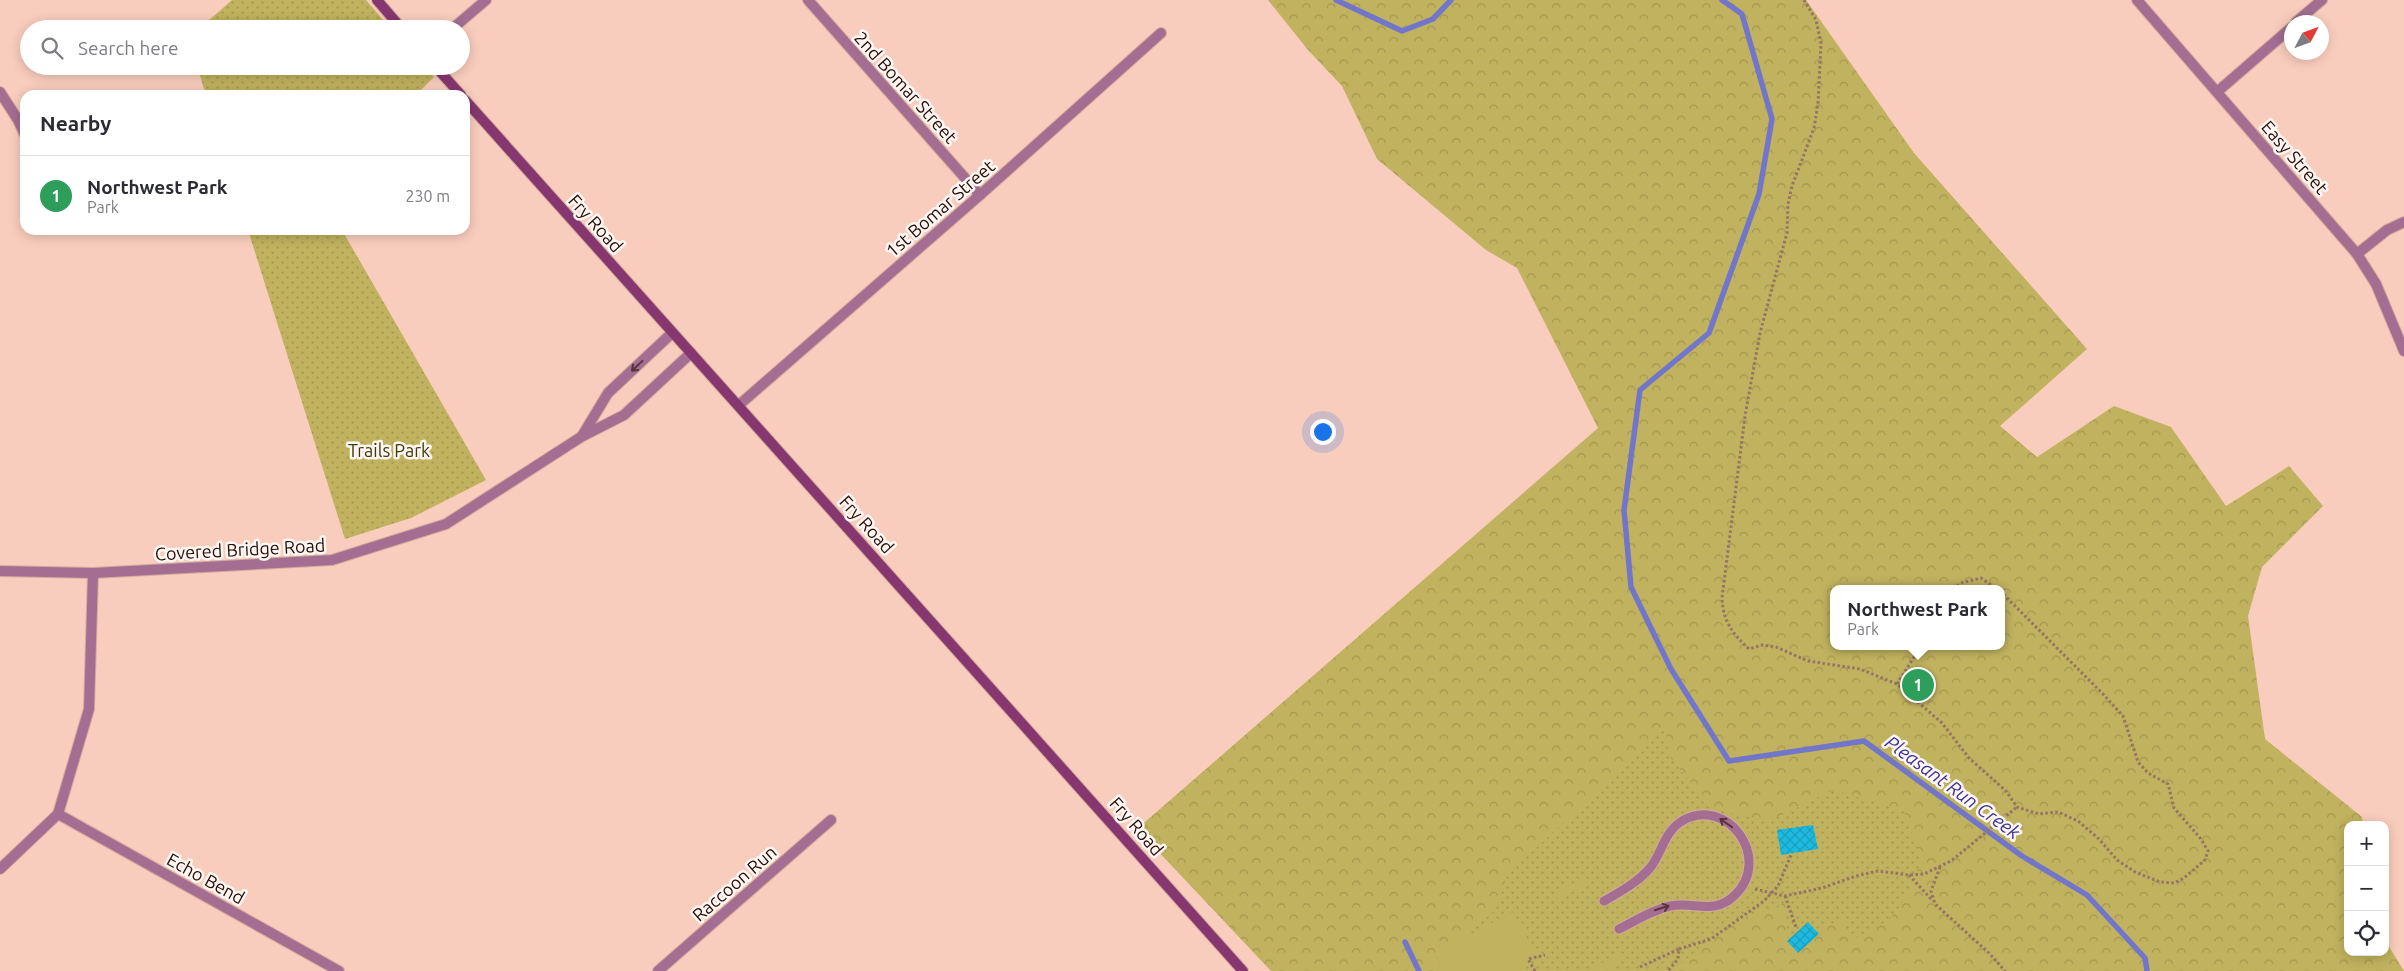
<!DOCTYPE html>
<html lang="en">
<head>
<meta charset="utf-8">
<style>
	:root { --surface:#fff; --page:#f7f7f7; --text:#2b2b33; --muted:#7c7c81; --line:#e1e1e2; --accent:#7c3aed }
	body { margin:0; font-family:Ubuntu,sans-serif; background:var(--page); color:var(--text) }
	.controls { position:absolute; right:15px; bottom:15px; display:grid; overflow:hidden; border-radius:10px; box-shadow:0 2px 12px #0003 }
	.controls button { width:45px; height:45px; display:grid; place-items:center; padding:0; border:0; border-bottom:1px solid var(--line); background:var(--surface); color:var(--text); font:25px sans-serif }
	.compass { position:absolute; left:2284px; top:15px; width:45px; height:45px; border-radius:50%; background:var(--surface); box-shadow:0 2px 12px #0003; rotate:49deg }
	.you { position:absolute; left:1322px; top:431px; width:18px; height:18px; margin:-12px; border:4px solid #fff; border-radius:50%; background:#1a73e8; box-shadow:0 0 0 8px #1a73e833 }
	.badge { display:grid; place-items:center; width:32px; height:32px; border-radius:50%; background:var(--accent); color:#fff; font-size:16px; font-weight:700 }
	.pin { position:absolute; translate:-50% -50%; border:2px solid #fff; box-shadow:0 1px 5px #0006 }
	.popup { position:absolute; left:1830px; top:585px; width:175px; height:65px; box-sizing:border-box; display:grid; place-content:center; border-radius:10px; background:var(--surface); filter:drop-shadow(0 1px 4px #0005); font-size:16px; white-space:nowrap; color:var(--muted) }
	.popup b { font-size:19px; color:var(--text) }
	.popup::after { content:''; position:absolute; left:50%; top:100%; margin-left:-10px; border:10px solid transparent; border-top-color:var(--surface) }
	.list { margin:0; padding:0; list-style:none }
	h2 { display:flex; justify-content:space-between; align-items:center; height:65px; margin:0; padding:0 20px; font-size:21px }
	h2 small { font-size:16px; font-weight:400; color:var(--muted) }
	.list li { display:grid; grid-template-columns:32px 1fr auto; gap:15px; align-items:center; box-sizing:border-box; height:80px; padding:0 20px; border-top:1px solid var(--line) }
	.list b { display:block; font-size:19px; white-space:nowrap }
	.list p { margin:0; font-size:16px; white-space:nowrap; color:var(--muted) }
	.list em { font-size:16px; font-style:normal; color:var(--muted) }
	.icon { flex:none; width:28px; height:28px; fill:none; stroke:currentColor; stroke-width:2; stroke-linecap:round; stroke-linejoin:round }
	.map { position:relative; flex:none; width:2404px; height:971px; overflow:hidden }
	.search { position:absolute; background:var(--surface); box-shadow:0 2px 12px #0003; left:20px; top:20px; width:450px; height:55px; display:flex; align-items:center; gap:12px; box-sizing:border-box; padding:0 18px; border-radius:28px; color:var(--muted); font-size:19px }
	.panel { position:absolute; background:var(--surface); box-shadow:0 2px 12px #0003; left:20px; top:90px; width:450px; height:145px; border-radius:15px }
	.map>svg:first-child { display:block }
</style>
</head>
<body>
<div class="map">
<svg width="2404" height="971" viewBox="0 0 2404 971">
	<defs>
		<pattern id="grass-dots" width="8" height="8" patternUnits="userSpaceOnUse" patternTransform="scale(1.25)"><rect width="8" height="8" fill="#c0b25e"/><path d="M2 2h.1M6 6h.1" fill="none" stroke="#a59850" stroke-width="1.8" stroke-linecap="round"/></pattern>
		<pattern id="forest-crowns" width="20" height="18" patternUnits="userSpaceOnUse" patternTransform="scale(1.25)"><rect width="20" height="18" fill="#c0b25e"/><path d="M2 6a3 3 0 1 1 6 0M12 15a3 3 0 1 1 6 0" fill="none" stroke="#a59850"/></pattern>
		<pattern id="building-cross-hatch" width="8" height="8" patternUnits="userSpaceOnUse" patternTransform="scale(1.25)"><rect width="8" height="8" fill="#1cbadf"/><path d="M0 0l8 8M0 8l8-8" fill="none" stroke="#1a9fbe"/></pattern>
	</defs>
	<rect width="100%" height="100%" fill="#f9cdbd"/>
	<g fill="url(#grass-dots)" fill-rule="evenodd">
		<path d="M232 0H366L391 29H199Z"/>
		<path d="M197 66H424L434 77 416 95H206Z"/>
		<path d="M248 230H342L486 480 411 518 345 539Z"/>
		<path d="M1961 462 2291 971H1382ZM1834 589H2002V646H1834Z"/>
	</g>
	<path fill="url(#forest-crowns)" fill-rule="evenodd" d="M1268 0H1806L1914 153 2087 349 2000 426 2037 457 2114 406 2171 427 2226 506 2289 466 2323 506 2262 567 2248 616 2265 739 2362 817 2363 825H2348V952H2385V940L2404 971H1671L1733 923 1785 903 1788 941 1845 919 1843 931 1853 940C1863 932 1877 929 1887 921 1905 906 1911 881 1922 861L1904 811 1833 790 1769 821 1713 809 1669 756 1665 723 1644 750 1508 873 1495 911 1437 957 1443 971H1271L1137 829 1598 428 1517 268 1486 250 1377 159 1342 86 1308 50ZM1834 589H2002V646H1834Z"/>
	<g fill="#c0b25e">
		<path d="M1585 877 1589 884 1558 899 1555 893Z"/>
		<path d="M1513 912 1538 958 1514 971H1444L1435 953Z"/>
		<path d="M1622 953 1626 957 1624 960 1602 971H1594V967Z"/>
	</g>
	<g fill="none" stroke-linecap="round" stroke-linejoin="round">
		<g stroke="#7276cb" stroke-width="5.5">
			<path d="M1336 0 1402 31 1433 19 1451 0"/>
			<path d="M1722 0 1742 14 1772 119 1759 194 1709 333 1640 390 1624 510 1631 587 1671 669 1729 761 1864 741 2022 856 2087 895 2145 958 2147 971"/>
			<path d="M1405 942 1419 971"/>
		</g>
	</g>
	<g fill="url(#building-cross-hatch)">
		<path d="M1813 825 1818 849 1781 855 1777 830Z"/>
		<path d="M1808 922 1819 934 1798 953 1787 941Z"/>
	</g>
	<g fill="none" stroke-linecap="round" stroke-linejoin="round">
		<defs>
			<path id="lane" d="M1604 901C1620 892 1638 882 1650 868 1662 853 1664 832 1682 821 1727 795 1773 858 1735 895 1714 916 1694 901 1670 906 1652 910 1635 921 1619 929"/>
			<g id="street">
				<path d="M808 0 980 195"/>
				<path d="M2137 0 2357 254 2376 284 2404 351"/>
				<path d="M2296 22 2322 0"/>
				<path d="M452 29 486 0"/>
				<path d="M0 92 18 120 25 135"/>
				<path d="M2217 92 2292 27"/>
				<path d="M2357 254 2387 230 2404 222"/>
				<path d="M739 405 980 195 1161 33"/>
				<path d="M582 436 608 393 672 333"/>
				<path d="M0 571 93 573 332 560 446 524 581 437 624 415 691 353"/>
				<path d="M58 814 339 971"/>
				<path d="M0 869 58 814 89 709 93 573"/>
				<path d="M658 971 831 820"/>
			</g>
			<g id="secondary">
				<path d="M377 0 402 29"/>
				<path d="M435 66 461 95"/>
				<path d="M465 100 1243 971"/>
			</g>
		</defs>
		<use href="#lane" stroke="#d3ab9c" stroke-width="11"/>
		<use href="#street" stroke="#d3ab9c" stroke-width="12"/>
		<use href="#secondary" stroke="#d3ab9c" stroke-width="12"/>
		<g stroke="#967367" stroke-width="3" stroke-dasharray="2.5 2.5" stroke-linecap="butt">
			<path d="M1804 0 1816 20 1821 43 1818 104 1814 128 1792 186 1788 204 1787 233 1760 333 1745 416 1722 598C1723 621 1732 633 1749 649L1762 645 1776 647 1808 661 1860 669 1897 684 1942 723 1969 758 2006 791 2017 807 2039 814 2058 812 2078 821 2099 839 2117 860 2135 872 2160 882 2174 883 2184 878 2205 860 2208 851 2201 839 2174 808 2168 784 2148 773 2138 762 2123 716 2102 693 2002 593"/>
			<path d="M1953 589 1961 583 1981 578 1997 589"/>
			<path d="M1897 684 1921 646"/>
			<path d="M1940 867 1931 891 1935 904 1989 953 2005 971"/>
			<path d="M1909 875 1933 901"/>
			<path d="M1755 889 1785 896 1822 888 1856 876 1878 871 1909 875 1924 874 1951 861 2017 807"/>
			<path d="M1785 896 1796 927"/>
			<path d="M1679 949 1711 939 1764 901 1778 886 1791 855"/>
			<path d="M1640 967 1679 949 1678 959 1668 971"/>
			<path d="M1535 971 1528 959 1545 955"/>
		</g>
		<use href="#lane" stroke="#a46e92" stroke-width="9"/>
		<use href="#street" stroke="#a46e92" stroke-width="10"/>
		<use href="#secondary" stroke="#863770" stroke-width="10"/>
	</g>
	<defs><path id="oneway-shaft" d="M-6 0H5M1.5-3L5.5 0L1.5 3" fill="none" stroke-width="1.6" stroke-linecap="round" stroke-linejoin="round" transform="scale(1.25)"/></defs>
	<g stroke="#59343d">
		<use href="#oneway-shaft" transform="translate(637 366) rotate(137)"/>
		<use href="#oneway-shaft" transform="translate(1726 823) rotate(-145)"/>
		<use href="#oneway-shaft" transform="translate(1662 908) rotate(-18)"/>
	</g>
	<g text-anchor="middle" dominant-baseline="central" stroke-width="5" stroke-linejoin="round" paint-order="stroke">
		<g font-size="18" fill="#270e05" stroke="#fff7f4">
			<text transform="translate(906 87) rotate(48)">2nd Bomar Street</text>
			<text transform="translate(2295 157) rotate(49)">Easy Street</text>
			<text transform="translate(940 208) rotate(-41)">1st Bomar Street</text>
			<text transform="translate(596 223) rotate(48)">Fry Road</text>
			<text transform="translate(867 524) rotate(48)">Fry Road</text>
			<text transform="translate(240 549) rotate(-3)">Covered Bridge Road</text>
			<text transform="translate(1137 826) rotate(49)">Fry Road</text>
			<text transform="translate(206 878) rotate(29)">Echo Bend</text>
			<text transform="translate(734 883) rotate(-41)">Raccoon Run</text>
		</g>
		<g font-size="18" fill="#41390b" stroke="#fff7f4">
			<text x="389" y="450">Trails Park</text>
		</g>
		<g font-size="19" font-style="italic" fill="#3b3499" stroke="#fff7f4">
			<text transform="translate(1953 787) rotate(36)">Pleasant Run Creek</text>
		</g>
	</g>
</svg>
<div class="controls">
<button>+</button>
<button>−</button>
<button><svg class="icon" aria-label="locate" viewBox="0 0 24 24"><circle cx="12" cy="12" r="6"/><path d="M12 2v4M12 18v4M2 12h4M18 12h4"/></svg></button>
</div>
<svg class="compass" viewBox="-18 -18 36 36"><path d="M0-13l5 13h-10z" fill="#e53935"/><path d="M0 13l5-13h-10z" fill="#7c7c81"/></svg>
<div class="you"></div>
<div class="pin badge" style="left:1918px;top:685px;background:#2e9e5b">1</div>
<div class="popup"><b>Northwest Park</b>Park</div>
<div class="search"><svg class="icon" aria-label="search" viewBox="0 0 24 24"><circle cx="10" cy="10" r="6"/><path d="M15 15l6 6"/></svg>Search here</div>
<section class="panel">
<h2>Nearby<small></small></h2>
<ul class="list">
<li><span class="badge" style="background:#2e9e5b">1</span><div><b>Northwest Park</b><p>Park</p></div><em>230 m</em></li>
</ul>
</section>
</div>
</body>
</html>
